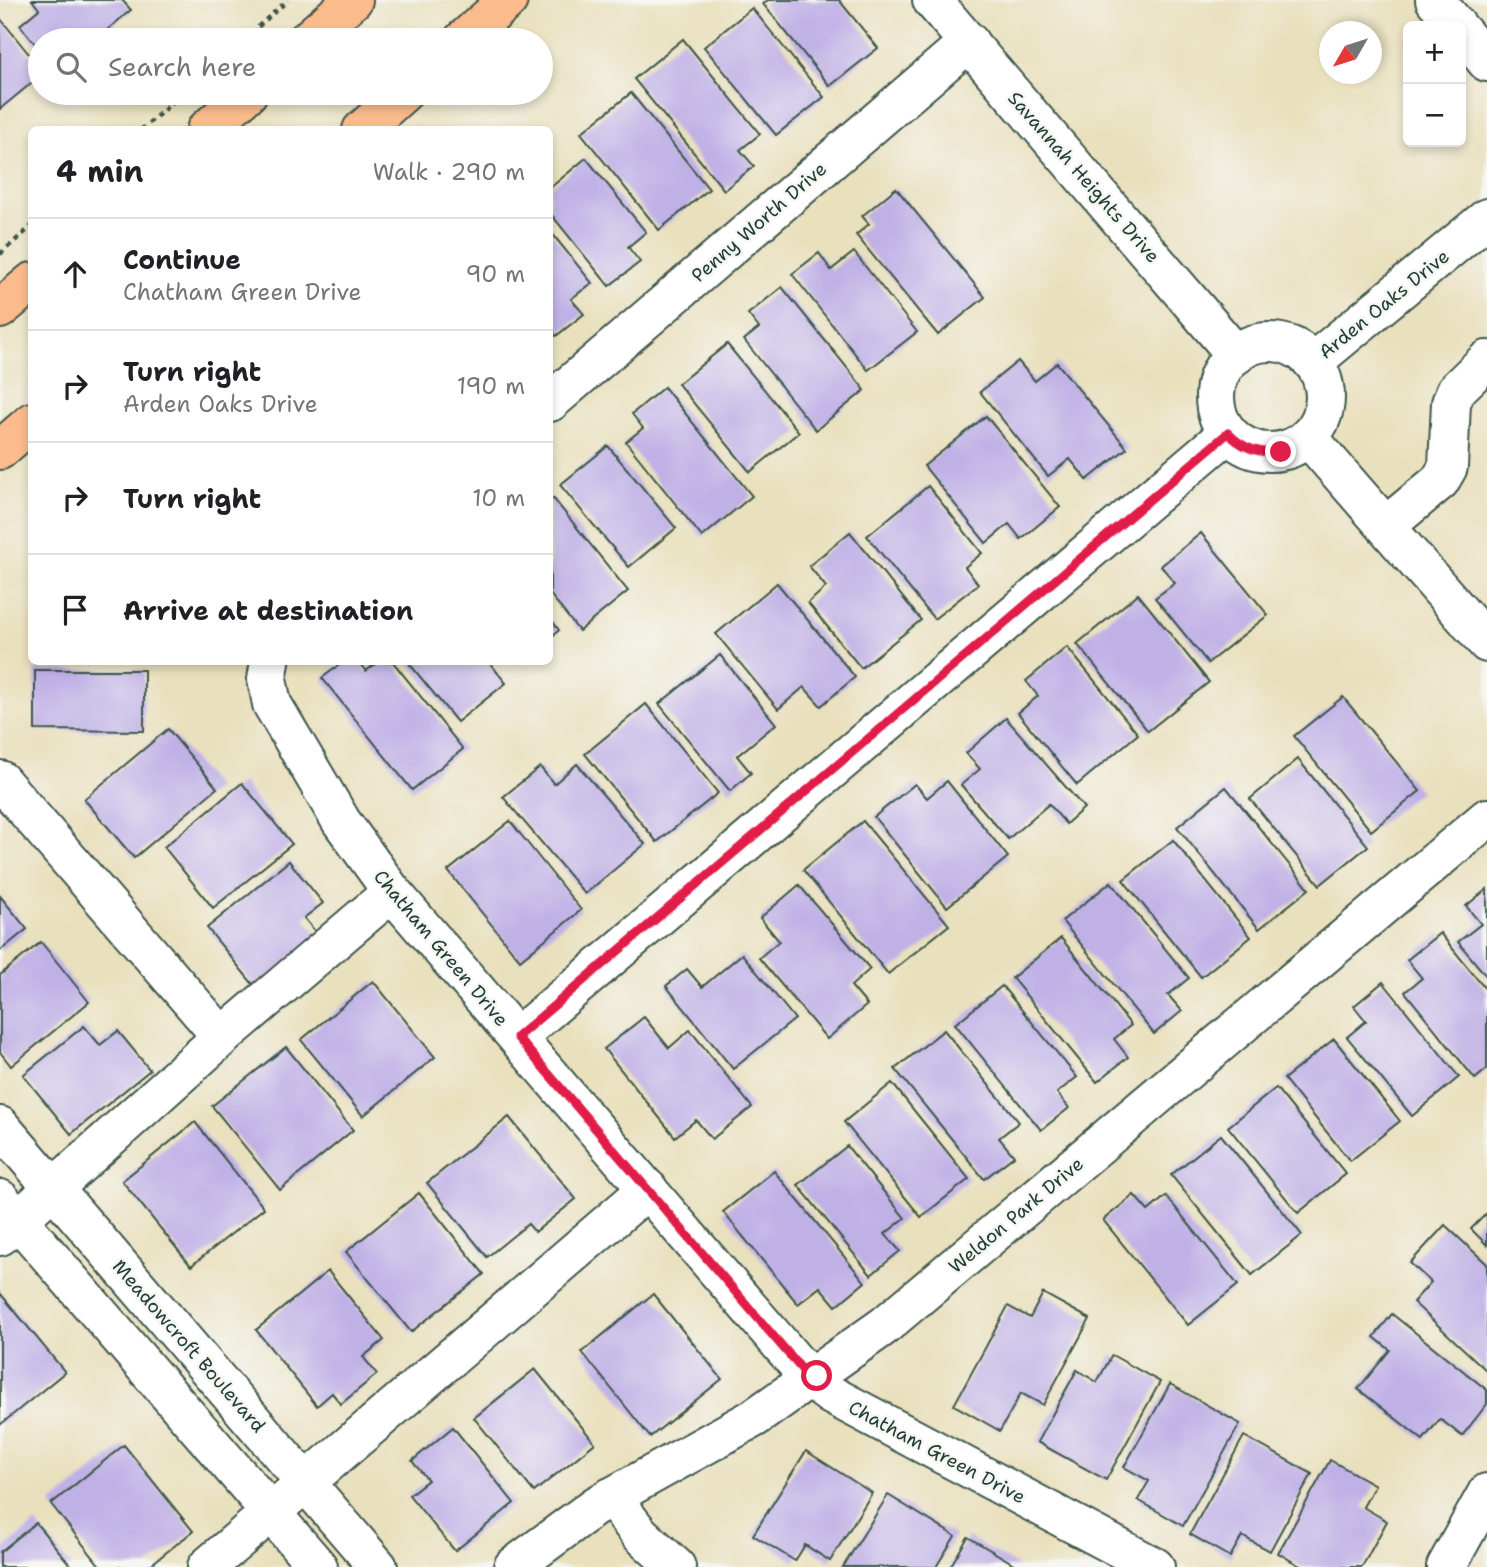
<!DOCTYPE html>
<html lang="en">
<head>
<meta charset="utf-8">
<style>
	:root { --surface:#fff; --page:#f2f2f2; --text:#202124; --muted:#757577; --line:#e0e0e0 }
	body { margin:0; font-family:"Shantell Sans",sans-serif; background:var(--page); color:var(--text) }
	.controls { position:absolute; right:21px; top:21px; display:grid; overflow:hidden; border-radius:10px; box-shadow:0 4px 10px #0003 }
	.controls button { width:63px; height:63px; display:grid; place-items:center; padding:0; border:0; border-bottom:2px solid var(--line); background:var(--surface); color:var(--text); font:35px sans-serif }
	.compass { position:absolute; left:1319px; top:21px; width:63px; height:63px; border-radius:50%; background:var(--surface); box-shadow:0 4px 10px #0003; rotate:231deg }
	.stop { position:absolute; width:21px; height:21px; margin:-16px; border:5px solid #e11d48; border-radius:50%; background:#fff }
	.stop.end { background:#e11d48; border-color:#fff; box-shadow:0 2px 7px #0008 }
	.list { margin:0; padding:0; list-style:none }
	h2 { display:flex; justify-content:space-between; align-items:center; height:91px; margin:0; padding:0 28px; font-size:30px }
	h2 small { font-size:23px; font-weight:400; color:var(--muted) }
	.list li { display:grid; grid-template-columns:46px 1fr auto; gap:21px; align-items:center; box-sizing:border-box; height:112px; padding:0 28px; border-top:2px solid var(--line) }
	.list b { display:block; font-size:26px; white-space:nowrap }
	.list p { margin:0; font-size:23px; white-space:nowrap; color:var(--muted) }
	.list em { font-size:23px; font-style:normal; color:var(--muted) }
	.icon { flex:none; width:38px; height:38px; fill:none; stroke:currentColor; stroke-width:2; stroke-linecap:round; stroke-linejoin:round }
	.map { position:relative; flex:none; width:1487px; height:1567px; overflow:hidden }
	.search { position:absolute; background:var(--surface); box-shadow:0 4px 10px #0003; left:28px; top:28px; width:525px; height:77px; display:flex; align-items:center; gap:18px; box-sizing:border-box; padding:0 24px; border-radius:38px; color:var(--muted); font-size:26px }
	.panel { position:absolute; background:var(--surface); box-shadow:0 4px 10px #0003; left:28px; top:126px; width:525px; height:539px; border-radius:10px }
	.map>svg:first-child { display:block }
</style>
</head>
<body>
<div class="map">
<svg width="1487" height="1567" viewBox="0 0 1487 1567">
	<rect width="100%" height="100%" fill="#f6f6f2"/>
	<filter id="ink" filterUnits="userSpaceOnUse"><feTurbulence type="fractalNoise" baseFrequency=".0143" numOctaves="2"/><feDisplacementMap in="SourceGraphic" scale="14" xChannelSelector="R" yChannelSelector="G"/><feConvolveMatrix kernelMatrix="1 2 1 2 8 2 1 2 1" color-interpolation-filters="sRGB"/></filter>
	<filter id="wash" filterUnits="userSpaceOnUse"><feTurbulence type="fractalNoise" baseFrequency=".00686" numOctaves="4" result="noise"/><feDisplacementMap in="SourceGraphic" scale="28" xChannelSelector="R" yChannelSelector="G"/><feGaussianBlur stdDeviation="1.57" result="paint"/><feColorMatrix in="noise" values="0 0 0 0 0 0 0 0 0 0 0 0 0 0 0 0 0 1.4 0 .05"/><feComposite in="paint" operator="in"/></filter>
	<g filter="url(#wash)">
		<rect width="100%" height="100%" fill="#e9e0bd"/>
		<g id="blocks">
			<g fill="#bfb0e6">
				<path d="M32 0H122L131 10 95 40H40V50L20 25 39 9Z"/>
				<path d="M768 0H839L878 48 830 86 763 4Z"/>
				<path d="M752 8 824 97 776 135 704 47Z"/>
				<path d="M0 18 40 68V76L0 109Z"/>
				<path d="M683 39 760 134 740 150 754 166 724 190 634 79Z"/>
				<path d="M631 93 709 189 659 230 581 133Z"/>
				<path d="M586 158 646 232 628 247 640 262 609 286 550 213V188Z"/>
				<path d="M896 188 985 297 938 335 856 235 869 224 862 216Z"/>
				<path d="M550 231 592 283 571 299 584 314 556 336 550 329Z"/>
				<path d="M854 252 917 332 868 370 792 274 819 253 831 270Z"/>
				<path d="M782 287 865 390 816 430 744 340 759 328 748 314Z"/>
				<path d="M727 344 799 432 750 472 678 384Z"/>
				<path d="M1018 361 1035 381 1057 363 1127 448 1087 480 1070 459 1048 476 980 392Z"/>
				<path d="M664 387 752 496 702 537 626 442 643 428 632 414Z"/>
				<path d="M986 416 1060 507 1021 539 1009 524 986 543 924 466Z"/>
				<path d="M608 446 676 528 629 567 560 485Z"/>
				<path d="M928 486 982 553 965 567 978 584 934 619 867 536Z"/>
				<path d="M553 498 628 591 579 631 550 594V501Z"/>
				<path d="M850 532 921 620 861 668 808 603 826 587 809 566Z"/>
				<path d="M1201 533 1268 615 1208 663 1155 598 1175 583 1161 566Z"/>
				<path d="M777 583 855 677 821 706 804 687 778 709 716 634Z"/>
				<path d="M1138 594 1209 682 1148 731 1077 644Z"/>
				<path d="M550 618 559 630 550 638Z"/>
				<path d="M1067 647 1138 734 1077 785 1018 713 1038 696 1026 681Z"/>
				<path d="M720 655 776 724 737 756 751 773 730 791 659 704Z"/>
				<path d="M343 662H358L366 671 378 662H393L463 749 412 790 322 678Z"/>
				<path d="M408 662H489L506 683 457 722Z"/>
				<path d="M35 670H144V731L35 730Z"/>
				<path d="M1343 697 1420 791 1371 831 1294 736Z"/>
				<path d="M646 704 718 793 657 842 585 754Z"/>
				<path d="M1006 718 1084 808 1066 824 1049 804 1008 839 961 785 980 769 966 753Z"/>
				<path d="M168 729 217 788 134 858 84 799Z"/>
				<path d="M1298 759 1368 846 1320 885 1250 799Z"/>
				<path d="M577 764 645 844 585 894 503 797 540 767 554 784Z"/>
				<path d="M947 781 1008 857 947 907 874 817 915 784 927 798Z"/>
				<path d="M242 783 292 844 213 908 164 847Z"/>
				<path d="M1226 787 1309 889 1259 929 1177 827Z"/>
				<path d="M510 821 581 910 520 960 448 871Z"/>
				<path d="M863 821 949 925 888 974 803 870Z"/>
				<path d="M1173 840 1251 937 1201 977 1123 880Z"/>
				<path d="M289 861 323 903 304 918 319 936 256 988 207 928Z"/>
				<path d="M1111 882 1189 978 1168 995 1182 1011 1154 1034 1062 921Z"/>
				<path d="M799 885 870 969 851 986 867 1005 827 1039 759 958 779 941 760 918Z"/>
				<path d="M1487 889V977L1458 942 1481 924 1466 906Z"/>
				<path d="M0 896 27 929 0 951Z"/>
				<path d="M1440 933 1487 991V1069L1475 1079 1405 992 1422 978 1407 960Z"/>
				<path d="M1061 938 1131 1025 1114 1039 1128 1057 1097 1082 1012 978Z"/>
				<path d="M41 942 89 1002 11 1066 0 1052V975Z"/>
				<path d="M742 954 795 1019 733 1069 666 986 687 969 702 987Z"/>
				<path d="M373 981 435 1057 363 1116 301 1040Z"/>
				<path d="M1383 982 1459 1077 1412 1116 1347 1037 1366 1021 1354 1006Z"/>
				<path d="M1002 986 1077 1077 1057 1093 1069 1108 1041 1130 955 1024Z"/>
				<path d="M644 1017 669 1048 690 1030 752 1107 712 1139 696 1120 675 1137 604 1049Z"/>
				<path d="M84 1026 100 1045 118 1031 150 1070 71 1134 23 1075Z"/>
				<path d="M944 1030 1019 1122 999 1138 1014 1156 984 1179 895 1069Z"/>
				<path d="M1334 1039 1400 1121 1350 1161 1284 1079Z"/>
				<path d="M286 1047 353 1130 280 1190 212 1106Z"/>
				<path d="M892 1083 969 1179 921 1217 844 1122Z"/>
				<path d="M1276 1088 1346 1174 1298 1213 1228 1127Z"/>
				<path d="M509 1117 576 1199 535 1232 528 1224 487 1257 427 1183Z"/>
				<path d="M195 1122 264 1208 191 1266 122 1181Z"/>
				<path d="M1221 1135 1302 1235 1252 1275 1171 1175Z"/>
				<path d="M847 1146 905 1218 885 1234 900 1251 871 1275 798 1185Z"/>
				<path d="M774 1171 865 1282 836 1306 820 1287 798 1304 723 1212Z"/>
				<path d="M419 1193 484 1274 411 1332 346 1252Z"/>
				<path d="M1134 1195 1148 1211 1166 1196 1238 1285 1188 1325 1103 1220Z"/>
				<path d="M1487 1213V1245L1471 1229Z"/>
				<path d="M1445 1225 1487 1264V1371L1413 1302 1431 1282 1410 1263Z"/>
				<path d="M328 1271 384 1340 363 1357 377 1374 341 1404 332 1393 317 1406 256 1330Z"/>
				<path d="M0 1293 65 1372 0 1425Z"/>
				<path d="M1043 1293 1090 1319 1043 1405 1021 1393 1000 1431 954 1405 1008 1306 1030 1318Z"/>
				<path d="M653 1294 722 1379 650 1437 582 1352Z"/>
				<path d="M1392 1314 1487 1390V1404L1462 1436 1440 1419 1423 1440 1358 1389 1390 1350 1374 1337Z"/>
				<path d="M1112 1355 1160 1382 1106 1480 1037 1442 1077 1370 1097 1382Z"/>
				<path d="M535 1369 595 1443 534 1492 474 1418Z"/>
				<path d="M1170 1384 1240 1424 1183 1526 1138 1500 1149 1481 1124 1467Z"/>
				<path d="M453 1427 514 1503 455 1551 409 1495 428 1480 412 1461Z"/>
				<path d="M1244 1436 1312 1474 1270 1551 1242 1536 1230 1557 1190 1534Z"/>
				<path d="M124 1445 193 1531 148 1567H101L51 1504Z"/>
				<path d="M806 1451 872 1493 830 1561 805 1545 795 1561 753 1535Z"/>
				<path d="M1330 1460 1375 1485 1363 1507 1387 1521 1362 1567H1302L1278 1553Z"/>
				<path d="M888 1495 955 1536 936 1567H843Z"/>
				<path d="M36 1523 72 1567H0V1552Z"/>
				<path d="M968 1537 1019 1567H950Z"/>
			</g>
		</g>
	</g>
	<g filter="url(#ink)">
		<use href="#blocks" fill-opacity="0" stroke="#3d5549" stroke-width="2"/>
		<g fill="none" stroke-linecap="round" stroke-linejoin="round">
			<defs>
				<g id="minor">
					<path d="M932 0 1236 355"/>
					<path d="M1435 0 1457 26"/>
					<path d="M1461 31 1487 62"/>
					<circle cx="1270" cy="397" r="55"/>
					<path d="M1313 362 1487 218"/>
					<path d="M550 402 969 42"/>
					<path d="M1308 437 1487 643"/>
					<path d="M1387 525 1440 481 1448 467 1451 403 1456 390 1487 360"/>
					<path d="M270 662 267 679 272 704 341 821 392 892 811 1380 831 1395 1155 1567"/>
					<path d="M0 780 222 1037"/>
					<path d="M517 1037 1228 433"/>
					<path d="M0 1126 378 1567"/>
					<path d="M0 1199 318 1567"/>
					<path d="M0 1236 222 1037 392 892"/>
					<path d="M611 1497 640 1534 676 1567"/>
					<path d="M207 1567 648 1189"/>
					<path d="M513 1567 597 1505 754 1418 884 1326 1487 818"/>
					<path d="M1446 1567 1487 1493"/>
				</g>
				<g id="major">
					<path d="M307 40 353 0"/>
					<path d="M463 40 508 0"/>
					<path d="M206 130 248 93"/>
					<path d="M362 130 403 93"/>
					<path d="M0 309 32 282"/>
					<path d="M0 450 32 422"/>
				</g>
			</defs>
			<use href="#minor" stroke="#3d5549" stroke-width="42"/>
			<use href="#major" stroke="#3d5549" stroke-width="42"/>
			<g stroke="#3d5549" stroke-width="4.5" stroke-dasharray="5 5" stroke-linecap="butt">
				<path d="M243 40 288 0"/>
				<path d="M141 130 183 93"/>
				<path d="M0 254 32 226"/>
			</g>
			<use href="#minor" stroke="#fff" stroke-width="38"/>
			<use href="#major" stroke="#fbbb8c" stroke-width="38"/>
		</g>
	</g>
	<g fill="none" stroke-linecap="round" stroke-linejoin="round" filter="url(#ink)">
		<path stroke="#e11d48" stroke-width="9" d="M817 1376 811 1380 517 1037 1228 433C1243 449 1260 454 1281 452"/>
	</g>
	<g text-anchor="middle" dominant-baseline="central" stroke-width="5" stroke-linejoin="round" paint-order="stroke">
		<g font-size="19" fill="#1f3d34" stroke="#f6f6f2">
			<text transform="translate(1084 177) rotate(49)">Savannah Heights Drive</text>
			<text transform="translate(759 222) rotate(-41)">Penny Worth Drive</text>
			<text transform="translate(1384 304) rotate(-39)">Arden Oaks Drive</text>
			<text transform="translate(441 948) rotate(50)">Chatham Green Drive</text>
			<text transform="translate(1016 1215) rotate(-40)">Weldon Park Drive</text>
			<text transform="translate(189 1346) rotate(49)">Meadowcroft Boulevard</text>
			<text transform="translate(937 1452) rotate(28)">Chatham Green Drive</text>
		</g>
	</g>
</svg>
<div class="controls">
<button>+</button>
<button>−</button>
</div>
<svg class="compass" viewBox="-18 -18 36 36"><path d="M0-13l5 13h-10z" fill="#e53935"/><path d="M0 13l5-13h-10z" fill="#757577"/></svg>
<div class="stop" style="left:817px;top:1376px"></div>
<div class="stop end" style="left:1281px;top:452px"></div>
<div class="search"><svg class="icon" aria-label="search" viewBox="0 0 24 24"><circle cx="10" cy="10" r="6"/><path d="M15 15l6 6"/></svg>Search here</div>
<section class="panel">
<h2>4 min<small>Walk · 290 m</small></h2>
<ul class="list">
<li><svg class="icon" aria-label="ahead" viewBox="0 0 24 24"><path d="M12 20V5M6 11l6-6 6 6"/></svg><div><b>Continue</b><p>Chatham Green Drive</p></div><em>90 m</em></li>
<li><svg class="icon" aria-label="right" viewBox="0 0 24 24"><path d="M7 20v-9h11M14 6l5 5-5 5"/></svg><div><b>Turn right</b><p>Arden Oaks Drive</p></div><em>190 m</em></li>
<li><svg class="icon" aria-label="right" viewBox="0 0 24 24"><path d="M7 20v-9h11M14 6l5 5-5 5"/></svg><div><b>Turn right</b></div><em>10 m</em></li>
<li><svg class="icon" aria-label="arrive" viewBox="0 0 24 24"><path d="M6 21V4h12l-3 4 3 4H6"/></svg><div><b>Arrive at destination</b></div></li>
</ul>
</section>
</div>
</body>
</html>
